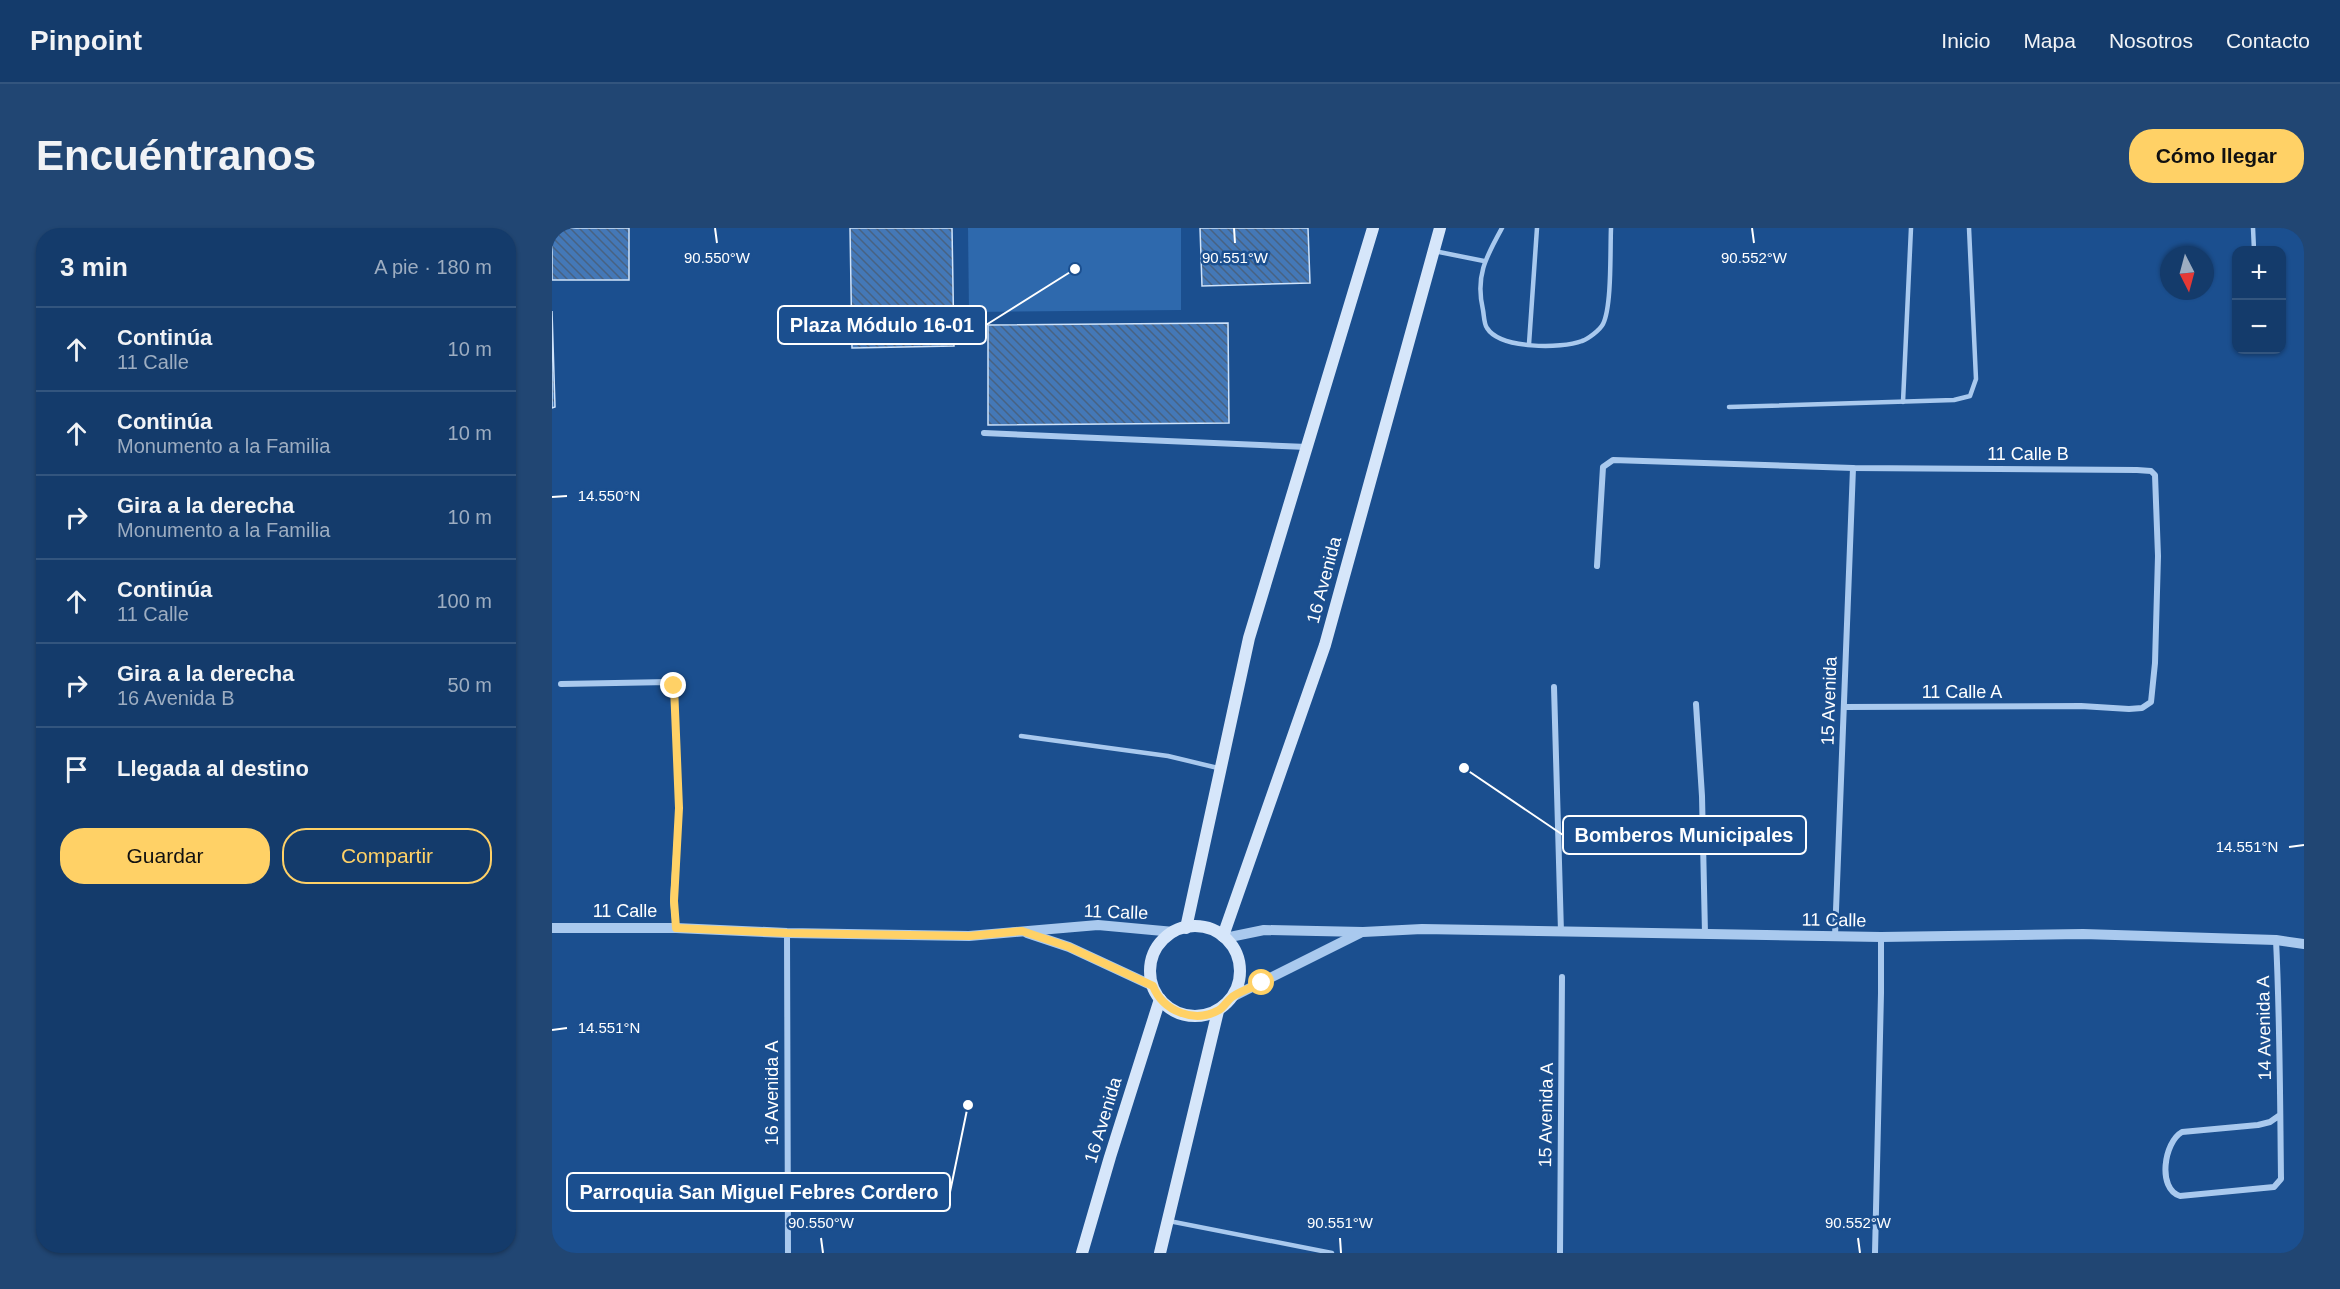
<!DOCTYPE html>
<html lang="es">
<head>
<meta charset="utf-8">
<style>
	:root { --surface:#143b6b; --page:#214673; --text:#f1f3f6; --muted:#9dadc1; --line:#33557e; --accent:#ffd166 }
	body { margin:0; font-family:Helvetica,sans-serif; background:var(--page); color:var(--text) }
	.controls { position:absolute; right:18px; top:18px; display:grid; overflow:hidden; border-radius:12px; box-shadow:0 2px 4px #0004 }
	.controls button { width:54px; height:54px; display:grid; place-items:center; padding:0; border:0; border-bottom:2px solid var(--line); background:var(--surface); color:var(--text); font:30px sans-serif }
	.compass { position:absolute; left:1608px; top:18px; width:54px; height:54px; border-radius:50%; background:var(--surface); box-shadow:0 2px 4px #0004; rotate:174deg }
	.stop { position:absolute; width:18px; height:18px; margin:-14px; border:4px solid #ffd166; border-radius:50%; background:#fff }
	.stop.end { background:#ffd166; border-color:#fff; box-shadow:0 2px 6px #0008 }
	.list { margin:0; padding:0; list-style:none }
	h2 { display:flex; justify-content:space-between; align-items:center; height:78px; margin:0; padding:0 24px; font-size:26px }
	h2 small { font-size:20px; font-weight:400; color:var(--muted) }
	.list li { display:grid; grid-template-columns:39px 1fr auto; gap:18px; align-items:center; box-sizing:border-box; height:84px; padding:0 24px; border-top:2px solid var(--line) }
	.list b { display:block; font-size:22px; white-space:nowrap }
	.list p { margin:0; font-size:20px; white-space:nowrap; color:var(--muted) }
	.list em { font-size:20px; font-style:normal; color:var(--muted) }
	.actions { display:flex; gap:12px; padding:18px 24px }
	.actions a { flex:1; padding:14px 0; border:2px solid var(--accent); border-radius:24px; text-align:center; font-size:21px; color:var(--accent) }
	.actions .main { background:var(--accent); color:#111 }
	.icon { flex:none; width:33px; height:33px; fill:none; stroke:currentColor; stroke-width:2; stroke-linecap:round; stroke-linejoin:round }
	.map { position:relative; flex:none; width:1752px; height:1025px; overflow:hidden; border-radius:24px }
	header { display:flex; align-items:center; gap:36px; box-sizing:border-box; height:84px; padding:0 30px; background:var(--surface); border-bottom:2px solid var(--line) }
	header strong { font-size:28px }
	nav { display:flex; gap:33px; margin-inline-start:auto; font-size:21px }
	.intro { display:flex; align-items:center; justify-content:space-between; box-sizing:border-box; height:144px; padding:0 36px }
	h1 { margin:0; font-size:42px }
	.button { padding:15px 27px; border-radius:24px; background:var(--accent); color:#111; font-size:21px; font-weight:700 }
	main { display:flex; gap:36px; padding:0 36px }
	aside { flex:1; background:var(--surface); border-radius:24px; box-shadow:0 2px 4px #0004 }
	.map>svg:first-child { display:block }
</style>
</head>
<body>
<header>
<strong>Pinpoint</strong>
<nav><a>Inicio</a><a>Mapa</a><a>Nosotros</a><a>Contacto</a></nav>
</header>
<div class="intro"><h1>Encuéntranos</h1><a class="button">Cómo llegar</a></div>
<main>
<aside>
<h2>3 min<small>A pie · 180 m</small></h2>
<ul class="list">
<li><svg class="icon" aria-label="ahead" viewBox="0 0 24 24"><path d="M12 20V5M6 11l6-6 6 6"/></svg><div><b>Continúa</b><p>11 Calle</p></div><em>10 m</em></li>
<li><svg class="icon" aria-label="ahead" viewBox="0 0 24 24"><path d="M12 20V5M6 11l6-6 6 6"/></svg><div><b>Continúa</b><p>Monumento a la Familia</p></div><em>10 m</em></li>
<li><svg class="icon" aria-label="right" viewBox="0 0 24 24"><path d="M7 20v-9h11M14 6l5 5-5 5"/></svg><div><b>Gira a la derecha</b><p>Monumento a la Familia</p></div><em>10 m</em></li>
<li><svg class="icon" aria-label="ahead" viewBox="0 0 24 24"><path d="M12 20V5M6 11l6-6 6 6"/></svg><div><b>Continúa</b><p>11 Calle</p></div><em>100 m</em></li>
<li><svg class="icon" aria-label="right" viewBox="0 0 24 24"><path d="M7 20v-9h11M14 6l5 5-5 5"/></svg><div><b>Gira a la derecha</b><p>16 Avenida B</p></div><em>50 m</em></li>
<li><svg class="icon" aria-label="arrive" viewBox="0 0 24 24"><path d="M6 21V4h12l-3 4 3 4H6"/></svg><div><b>Llegada al destino</b></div></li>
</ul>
<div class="actions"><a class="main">Guardar</a><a>Compartir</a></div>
</aside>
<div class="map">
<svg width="1752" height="1025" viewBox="0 0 1752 1025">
	<defs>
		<pattern id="building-back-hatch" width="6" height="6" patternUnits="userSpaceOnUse" patternTransform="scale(1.5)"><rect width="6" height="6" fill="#4478b7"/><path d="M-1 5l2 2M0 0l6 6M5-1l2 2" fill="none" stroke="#486282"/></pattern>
	</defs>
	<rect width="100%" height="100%" fill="#1b4f8f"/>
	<path fill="#2e69ad" d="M416 0H629V82L417 84Z"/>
	<g fill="url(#building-back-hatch)" stroke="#cfe3fa" stroke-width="1.5">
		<rect x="0" y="0" width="77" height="52"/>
		<path d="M298 0H400L402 118 300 120Z"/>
		<path d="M648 0H756L758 55 650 58Z"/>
		<path d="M0 83 3 179 0 180Z"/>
		<path d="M676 95 677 195 436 197V97Z"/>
	</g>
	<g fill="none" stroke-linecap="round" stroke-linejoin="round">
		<g stroke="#a9c9ee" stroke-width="4.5">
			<path d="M950 0C934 29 923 48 931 82 932 87 932 96 935 100 948 121 1009 121 1030 113 1036 111 1048 102 1051 96 1060 78 1058 22 1059 0"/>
			<path d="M1701 0 1702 22"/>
			<path d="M882 23 932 33"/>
			<path d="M977 116 985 0"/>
			<path d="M1351 174 1359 0"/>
			<path d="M1177 179 1402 172 1418 168 1424 151 1417 0"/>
			<path d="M469 508 616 528 666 540"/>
			<path d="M617 993 780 1025"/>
		</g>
		<g stroke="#a9c9ee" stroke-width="6">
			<path d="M432 205 755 219"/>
			<path d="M1045 338 1051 239 1061 232 1301 240 1585 242 1599 243 1603 247 1606 328 1603 435 1599 474 1590 480 1577 481 1529 478 1292 479"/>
			<path d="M9 456 117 454 122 458 127 580 121 673 124 700"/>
			<path d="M1002 459 1009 704"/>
			<path d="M1144 476 1150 568 1153 706"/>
			<path d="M235 705 236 1025"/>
			<path d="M1283 708 1301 240"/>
			<path d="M1724 712C1728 792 1728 871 1729 951L1722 959 1628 968C1605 961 1612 914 1630 904L1706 897 1718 894 1728 887"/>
			<path d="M1008 1025 1010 749"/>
			<path d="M1323 1025 1329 765V709"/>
		</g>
		<g stroke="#a9c9ee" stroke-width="10">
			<path d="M0 700H124L235 705 417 708 546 697 622 704"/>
			<path d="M475 705 517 719 601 758"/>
			<path d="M673 710 712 702 811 704 870 701 1329 709 1531 706 1724 712 1752 716"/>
			<path d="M680 769 808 705"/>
		</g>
		<g stroke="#d6e6fa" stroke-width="12">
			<circle cx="643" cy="743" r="45"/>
			<path d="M634 700 697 410 821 0"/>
			<path d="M671 708 773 417 888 0"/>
			<path d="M530 1025 558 929 608 771"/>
			<path d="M608 1025 666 783"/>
		</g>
	</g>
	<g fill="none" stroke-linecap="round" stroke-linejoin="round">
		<path stroke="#ffd166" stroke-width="8" d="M122 458 127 580 122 673 124 700 235 705 417 708 470 703 517 719 601 758C611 783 642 796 667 782 672 779 675 773 680 769 688 763 701 759 710 755"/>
	</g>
	<path fill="none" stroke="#fff" stroke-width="2" d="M163 0 165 15M682 0 683 15M1200 0 1202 15M0 269 15 268M1737 619 1752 617M0 802 15 800M269 1010 271 1025M788 1010 789 1025M1306 1010 1308 1025"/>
	<g text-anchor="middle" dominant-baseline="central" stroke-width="5" stroke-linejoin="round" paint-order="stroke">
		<g font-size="18" fill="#fff" stroke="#1b4f8f">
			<text x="1476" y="226">11 Calle B</text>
			<text transform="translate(772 352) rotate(-75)">16 Avenida</text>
			<text x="1410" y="464">11 Calle A</text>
			<text transform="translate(1277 473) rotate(-88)">15 Avenida</text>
			<text x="73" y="683">11 Calle</text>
			<text transform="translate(564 684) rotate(2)">11 Calle</text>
			<text transform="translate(1282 692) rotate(1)">11 Calle</text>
			<text transform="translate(1712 800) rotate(-91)">14 Avenida A</text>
			<text transform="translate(220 865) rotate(-90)">16 Avenida A</text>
			<text transform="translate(994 887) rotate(-89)">15 Avenida A</text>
			<text transform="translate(551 892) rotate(-73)">16 Avenida</text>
		</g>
	</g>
	<g font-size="15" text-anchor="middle" fill="#fff" stroke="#1b4f8f" stroke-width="5" stroke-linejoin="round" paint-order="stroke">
		<text x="165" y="35">90.550°W</text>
		<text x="683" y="35">90.551°W</text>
		<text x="1202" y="35">90.552°W</text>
		<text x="57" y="273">14.550°N</text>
		<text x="1695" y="624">14.551°N</text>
		<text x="57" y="805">14.551°N</text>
		<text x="269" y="1000">90.550°W</text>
		<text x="788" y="1000">90.551°W</text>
		<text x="1306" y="1000">90.552°W</text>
	</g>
	<path fill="none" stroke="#fff" stroke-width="2" d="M523 41L434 97M912 540L1011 607M416 877L398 964"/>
	<g fill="#fff" stroke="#1b4f8f" stroke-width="2">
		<circle cx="523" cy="41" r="6"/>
		<circle cx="912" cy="540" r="6"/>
		<circle cx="416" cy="877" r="6"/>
	</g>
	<g fill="#1b4f8f" stroke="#fff" stroke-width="2">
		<rect x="226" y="78" width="208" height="38" rx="6"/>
		<rect x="1011" y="588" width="243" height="38" rx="6"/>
		<rect x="15" y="945" width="383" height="38" rx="6"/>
	</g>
	<g font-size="20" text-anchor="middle" font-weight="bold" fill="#fff">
		<text x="330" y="104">Plaza Módulo 16-01</text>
		<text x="1132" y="614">Bomberos Municipales</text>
		<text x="207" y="971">Parroquia San Miguel Febres Cordero</text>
	</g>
</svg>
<div class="controls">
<button>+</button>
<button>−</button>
</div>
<svg class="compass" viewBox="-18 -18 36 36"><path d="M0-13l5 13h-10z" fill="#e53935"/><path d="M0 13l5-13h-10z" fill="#9dadc1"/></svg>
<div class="stop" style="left:710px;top:755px"></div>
<div class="stop end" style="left:122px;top:458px"></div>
</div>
</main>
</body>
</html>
